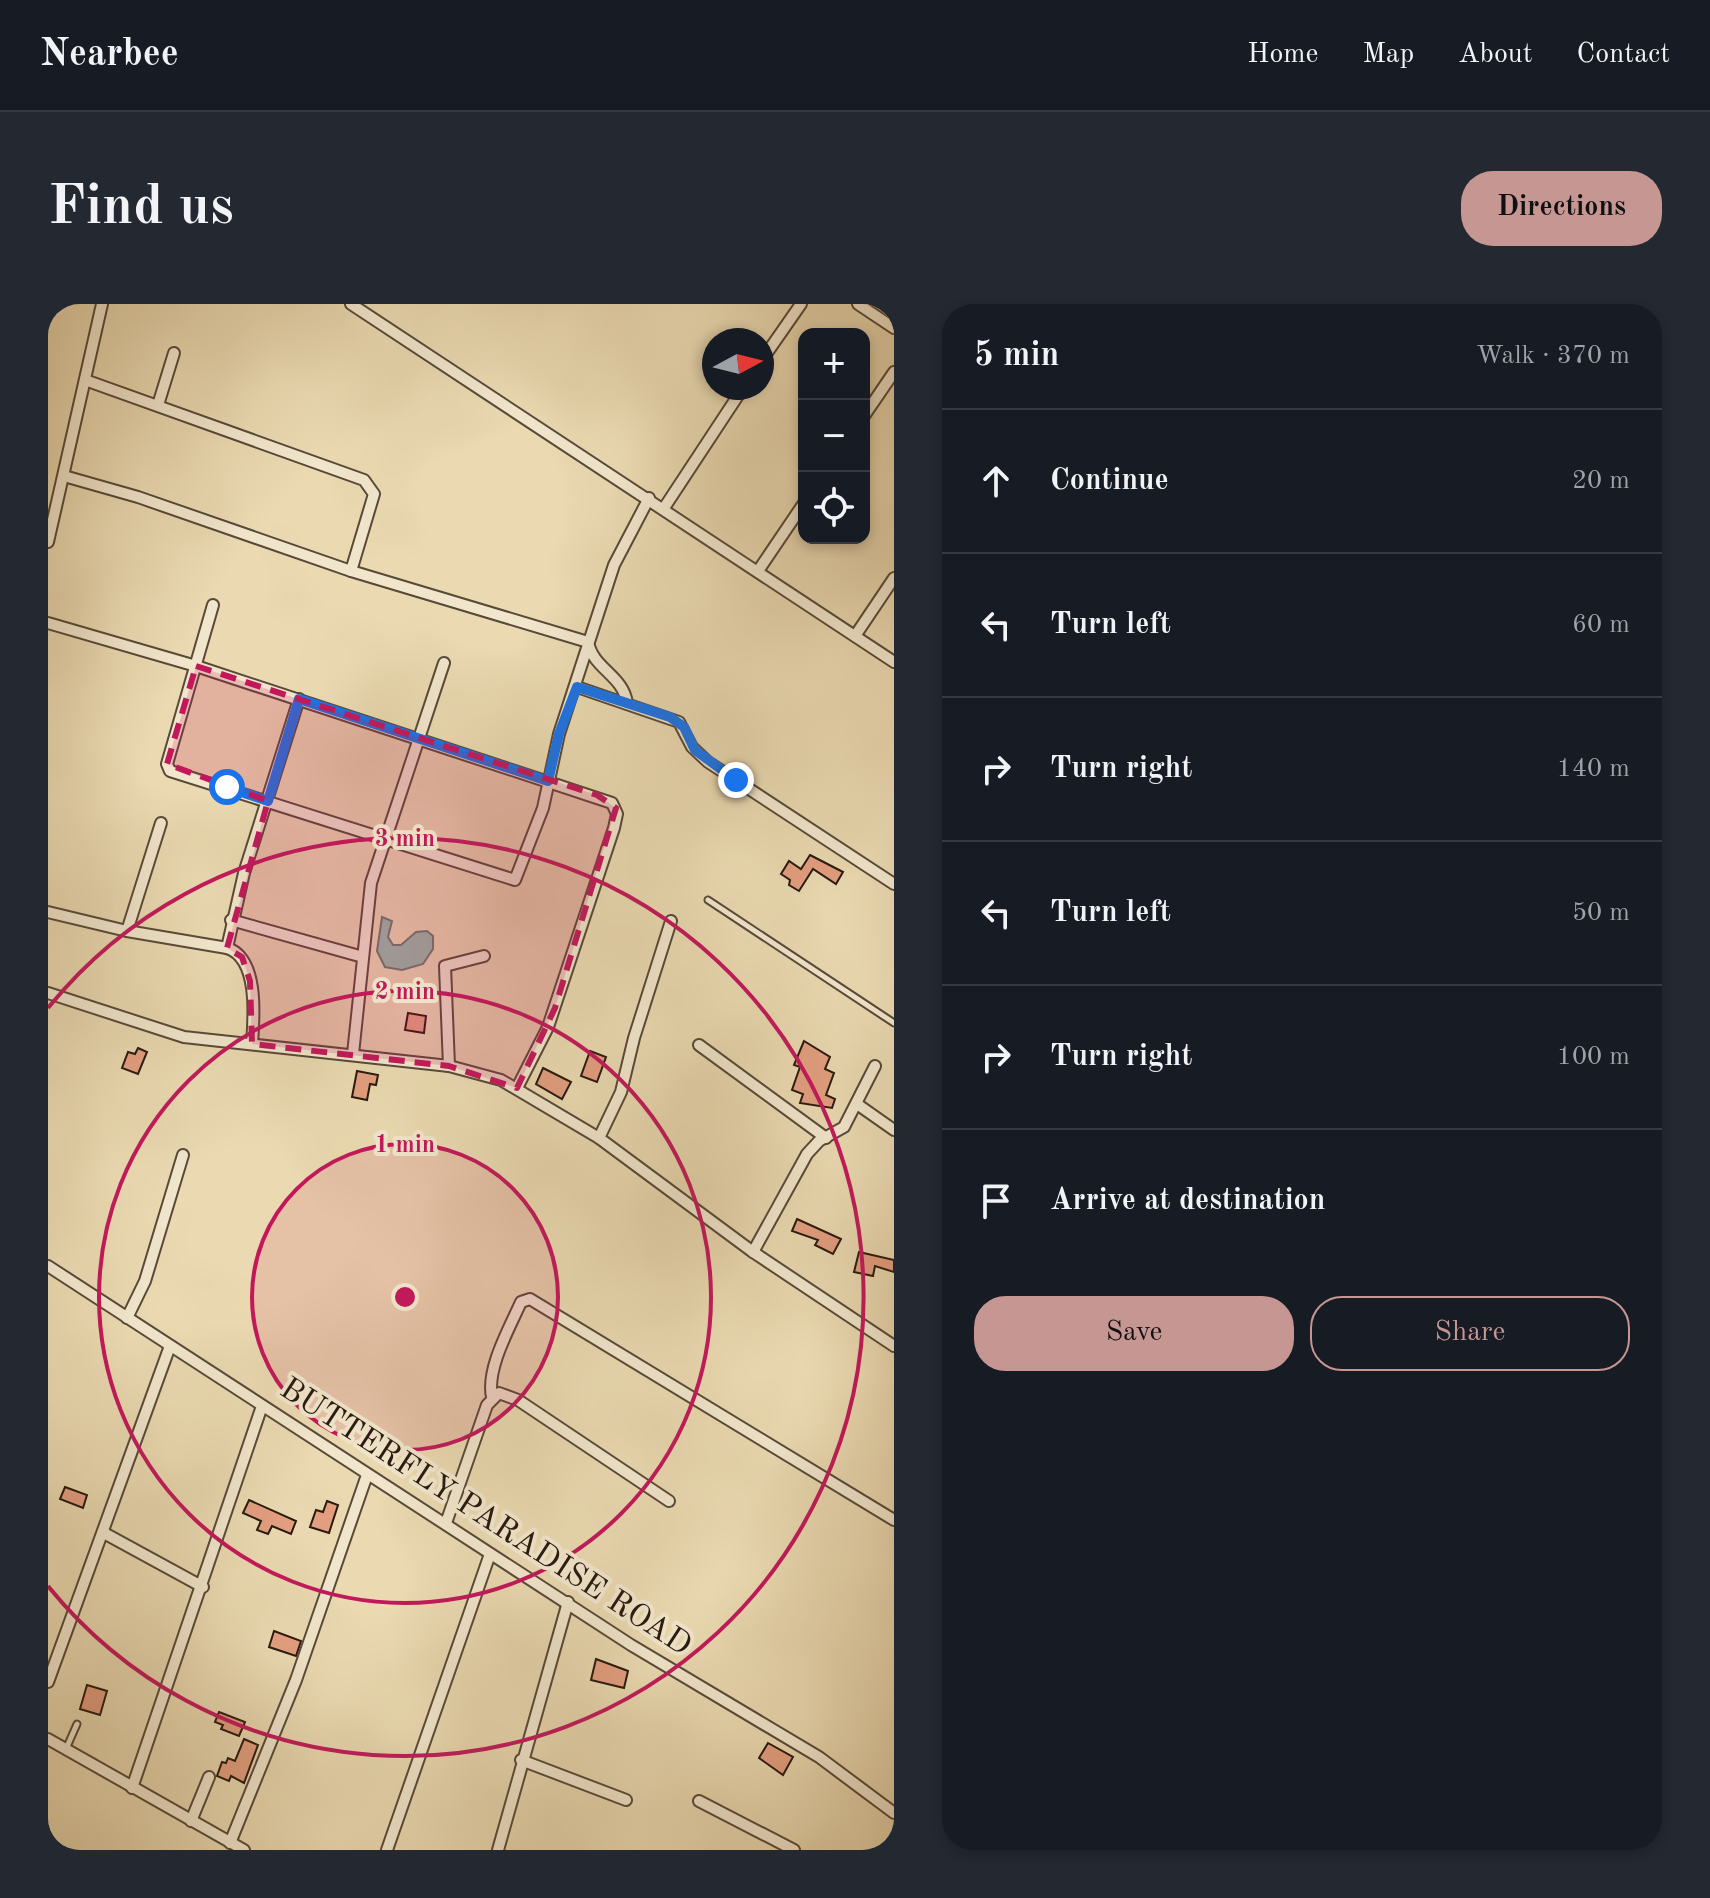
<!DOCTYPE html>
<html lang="en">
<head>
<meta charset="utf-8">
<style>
	:root { --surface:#171b24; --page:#242831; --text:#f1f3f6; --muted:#9ea1a6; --line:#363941; --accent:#c59692 }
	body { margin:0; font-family:"Old Standard TT",serif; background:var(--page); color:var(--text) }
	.controls { position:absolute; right:24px; top:24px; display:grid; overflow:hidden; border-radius:16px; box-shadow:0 4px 12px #0003 }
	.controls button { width:72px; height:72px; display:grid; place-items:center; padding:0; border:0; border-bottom:2px solid var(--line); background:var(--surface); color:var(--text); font:40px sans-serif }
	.compass { position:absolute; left:654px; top:24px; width:72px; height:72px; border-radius:50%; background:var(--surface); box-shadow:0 4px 12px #0003; rotate:83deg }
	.stop { position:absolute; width:24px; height:24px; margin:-18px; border:6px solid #1a73e8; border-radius:50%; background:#fff }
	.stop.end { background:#1a73e8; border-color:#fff; box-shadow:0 2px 8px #0008 }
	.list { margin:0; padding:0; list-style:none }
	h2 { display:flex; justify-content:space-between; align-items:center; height:104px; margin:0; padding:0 32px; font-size:34px }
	h2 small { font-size:26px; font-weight:400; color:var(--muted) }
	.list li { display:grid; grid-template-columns:52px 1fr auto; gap:24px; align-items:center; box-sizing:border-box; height:144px; padding:0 32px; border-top:2px solid var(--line) }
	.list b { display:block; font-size:30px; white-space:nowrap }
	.list em { font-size:26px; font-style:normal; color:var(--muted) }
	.actions { display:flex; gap:16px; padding:24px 32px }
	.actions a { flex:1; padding:18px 0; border:2px solid var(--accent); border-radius:32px; text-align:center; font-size:28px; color:var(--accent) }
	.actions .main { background:var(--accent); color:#111 }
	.icon { flex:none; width:44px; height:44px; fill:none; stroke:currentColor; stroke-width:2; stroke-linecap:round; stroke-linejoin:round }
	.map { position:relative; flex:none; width:846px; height:1546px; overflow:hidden; border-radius:32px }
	header { display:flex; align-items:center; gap:48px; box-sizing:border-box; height:112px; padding:0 40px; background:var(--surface); border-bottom:2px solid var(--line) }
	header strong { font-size:38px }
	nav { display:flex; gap:44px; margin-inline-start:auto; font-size:28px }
	.intro { display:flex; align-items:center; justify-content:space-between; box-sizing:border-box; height:192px; padding:0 48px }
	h1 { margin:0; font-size:56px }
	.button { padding:20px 36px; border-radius:32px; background:var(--accent); color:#111; font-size:28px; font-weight:700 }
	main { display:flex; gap:48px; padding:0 48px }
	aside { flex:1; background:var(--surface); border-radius:32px; box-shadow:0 4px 12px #0003 }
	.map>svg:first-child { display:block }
</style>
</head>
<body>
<header>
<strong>Nearbee</strong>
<nav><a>Home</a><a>Map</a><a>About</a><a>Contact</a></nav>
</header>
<div class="intro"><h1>Find us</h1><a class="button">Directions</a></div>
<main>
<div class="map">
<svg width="846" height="1546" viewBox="0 0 846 1546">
	<rect width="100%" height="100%" fill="#ead9b1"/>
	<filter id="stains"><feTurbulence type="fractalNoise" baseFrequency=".0025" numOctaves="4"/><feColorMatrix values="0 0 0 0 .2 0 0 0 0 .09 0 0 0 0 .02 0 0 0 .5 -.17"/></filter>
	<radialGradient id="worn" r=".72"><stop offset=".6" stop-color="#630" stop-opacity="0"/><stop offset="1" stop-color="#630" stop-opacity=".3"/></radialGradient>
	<path fill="#98baa8" stroke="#6b7a6b" stroke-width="2" d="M334 613 344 617 340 633 345 641H353L368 628 379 627 385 632V645L375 660 354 666 337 663 329 647Z"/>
	<g fill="#e39f80" stroke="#28190f" stroke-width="2">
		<path d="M762 551 795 568 788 580 765 565 751 587 741 581 742 576 733 570 741 557 753 565Z"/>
		<path d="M360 709 378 712 376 729 357 726Z"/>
		<path d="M756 737 782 753 777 765 786 769 778 791 787 795 784 804 752 799 755 790 744 786 752 763 746 761Z"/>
		<path d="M90 744 99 748 90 770 74 764 80 748 87 750Z"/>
		<path d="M542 747 558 753 549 778 533 772Z"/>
		<path d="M495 764 523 778 514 795 488 780Z"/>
		<path d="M309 767 330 771 328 781 322 780 319 796 304 793Z"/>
		<path d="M749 915 793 935 785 950 767 941 770 936 744 927Z"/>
		<path d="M811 948 846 956V968L827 962 825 972 806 968Z"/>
		<path d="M17 1183 39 1191 35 1204 12 1195Z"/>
		<path d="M201 1196 248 1217 243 1230 224 1222 220 1230 209 1226 213 1217 195 1209Z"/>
		<path d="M279 1197 290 1201 281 1229 262 1223 268 1206 275 1208Z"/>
		<path d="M226 1327 253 1337 248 1352 221 1343Z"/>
		<path d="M548 1355 580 1367 576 1384 543 1376Z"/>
		<path d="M39 1381 59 1387 52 1411 32 1405Z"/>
		<path d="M171 1408 197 1418 191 1432 173 1425 175 1421 167 1418Z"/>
		<path d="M196 1435 210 1441 196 1479 183 1472 181 1477 169 1472 174 1458 178 1459 180 1454 187 1457Z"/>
		<path d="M720 1439 745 1453 735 1471 711 1454Z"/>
	</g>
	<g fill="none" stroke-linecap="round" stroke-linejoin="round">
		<defs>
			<g id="lane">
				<path d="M660 596 846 719"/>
				<path d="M18 1445 29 1420"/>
			</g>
			<g id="street">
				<path d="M303 0 846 358"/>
				<path d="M810 0 846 24"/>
				<path d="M714 56 753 0"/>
				<path d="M37 76 316 176 326 190 303 267"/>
				<path d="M110 101 126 49"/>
				<path d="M816 112 846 68"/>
				<path d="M16 172 90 193 303 267 540 338C545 365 575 371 579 399"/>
				<path d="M616 204 695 84"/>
				<path d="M0 238 54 0"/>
				<path d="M710 267 756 199"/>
				<path d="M165 301 119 460 122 467 467 576 495 504 511 430 566 261 601 194"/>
				<path d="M0 319 148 362 564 499 569 510 566 524 500 723 469 784"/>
				<path d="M807 332 846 274"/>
				<path d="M529 383 631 418 644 443 660 458 846 580"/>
				<path d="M0 608 79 627 179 644 196 569 251 395"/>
				<path d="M183 616 315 653"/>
				<path d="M79 627 113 519"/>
				<path d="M179 644C211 654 206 713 204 740"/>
				<path d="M0 689 136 733 401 762 453 776 551 834 705 948 846 1042"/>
				<path d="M651 741 778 834"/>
				<path d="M305 750 323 579 396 359"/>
				<path d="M401 762 397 662 436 652"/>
				<path d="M809 800 846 826"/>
				<path d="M551 834 573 788 586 734 623 617"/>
				<path d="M705 948 759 850 771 837 796 823 827 762"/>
				<path d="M0 962 583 1341 771 1453 846 1509"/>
				<path d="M79 1014 97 977 135 851"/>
				<path d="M444 1093C438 1065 461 1025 473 998L482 995 846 1216"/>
				<path d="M398 1219 439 1101 451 1089 470 1096 621 1197"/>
				<path d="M56 1229 155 1283"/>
				<path d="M0 1378 122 1042"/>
				<path d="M0 1435 196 1546"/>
				<path d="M473 1456 578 1496"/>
				<path d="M84 1484 214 1102"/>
				<path d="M651 1497 746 1546"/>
				<path d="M143 1517 161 1473"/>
				<path d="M182 1539 248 1376 319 1171"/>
				<path d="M339 1546 442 1250"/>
				<path d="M450 1546 520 1298"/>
			</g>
		</defs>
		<use href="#lane" stroke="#584938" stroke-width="9"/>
		<use href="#street" stroke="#584938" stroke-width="14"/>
		<use href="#lane" stroke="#f1e6cc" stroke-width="5"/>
		<use href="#street" stroke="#f1e6cc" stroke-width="10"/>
	</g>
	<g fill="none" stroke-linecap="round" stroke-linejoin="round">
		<path stroke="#1a73e8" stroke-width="10" d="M179 483 220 497 251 395 500 477 511 430 529 383 622 413 636 423 647 446 688 476"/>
	</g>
	<path fill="#c2185b" fill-opacity="0.2" stroke="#c2185b" stroke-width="6" stroke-dasharray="16 10" stroke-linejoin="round" d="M148 362 549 491 568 504 507 704 469 784 401 762 204 740 202 677 194 653 179 644 220 497 119 460Z"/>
	<circle cx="357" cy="993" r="153" fill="#c2185b" fill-opacity=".12"/>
	<g fill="none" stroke="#c2185b" stroke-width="4">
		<circle cx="357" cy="993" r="153"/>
		<circle cx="357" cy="993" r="306"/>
		<path d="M0 704A459 459 0 1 1 0 1282"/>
	</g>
	<g text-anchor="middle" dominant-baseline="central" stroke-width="8" stroke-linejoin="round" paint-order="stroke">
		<g font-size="32" fill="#28190f" stroke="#f1e6cc">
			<text transform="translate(437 1214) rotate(33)">BUTTERFLY PARADISE ROAD</text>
		</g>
	</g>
	<circle cx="357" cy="993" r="12" fill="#c2185b" stroke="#f1e6cc" stroke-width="4"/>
	<g font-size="24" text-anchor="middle" font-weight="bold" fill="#c2185b" stroke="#f1e6cc" stroke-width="8" stroke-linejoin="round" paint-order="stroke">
		<text x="357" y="542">3 min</text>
		<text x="357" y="695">2 min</text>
		<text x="357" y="848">1 min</text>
	</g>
	<rect width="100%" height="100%" filter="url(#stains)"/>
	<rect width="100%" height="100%" fill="url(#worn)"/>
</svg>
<div class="controls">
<button>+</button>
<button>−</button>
<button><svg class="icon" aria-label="locate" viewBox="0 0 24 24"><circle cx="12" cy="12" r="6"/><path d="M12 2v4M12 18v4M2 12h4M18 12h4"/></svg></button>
</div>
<svg class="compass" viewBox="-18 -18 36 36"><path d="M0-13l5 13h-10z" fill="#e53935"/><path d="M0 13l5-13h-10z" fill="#9ea1a6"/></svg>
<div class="stop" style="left:179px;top:483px"></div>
<div class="stop end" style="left:688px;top:476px"></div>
</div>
<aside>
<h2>5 min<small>Walk · 370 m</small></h2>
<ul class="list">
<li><svg class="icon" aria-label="ahead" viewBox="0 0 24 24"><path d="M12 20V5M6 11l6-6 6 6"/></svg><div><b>Continue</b></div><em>20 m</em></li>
<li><svg class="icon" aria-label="left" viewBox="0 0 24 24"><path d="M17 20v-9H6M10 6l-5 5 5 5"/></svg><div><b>Turn left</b></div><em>60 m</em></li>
<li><svg class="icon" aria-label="right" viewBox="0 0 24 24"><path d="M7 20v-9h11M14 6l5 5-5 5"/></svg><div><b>Turn right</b></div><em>140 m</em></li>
<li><svg class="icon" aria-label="left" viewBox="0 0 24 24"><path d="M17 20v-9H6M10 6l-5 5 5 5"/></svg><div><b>Turn left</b></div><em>50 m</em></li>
<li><svg class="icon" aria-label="right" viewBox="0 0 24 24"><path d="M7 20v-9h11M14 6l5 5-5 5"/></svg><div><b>Turn right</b></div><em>100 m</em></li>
<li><svg class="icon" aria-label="arrive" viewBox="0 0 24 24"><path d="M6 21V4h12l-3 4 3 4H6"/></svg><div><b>Arrive at destination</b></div></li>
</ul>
<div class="actions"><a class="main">Save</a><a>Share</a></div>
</aside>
</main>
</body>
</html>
